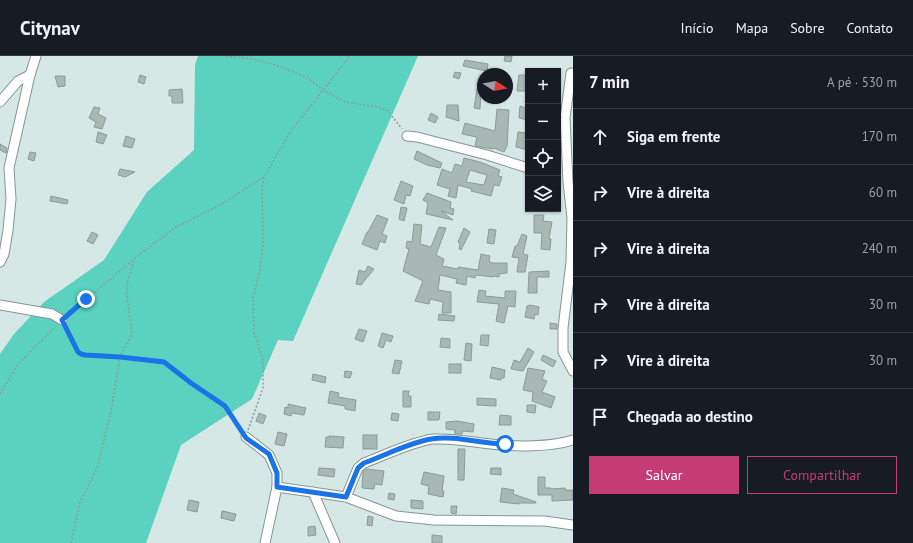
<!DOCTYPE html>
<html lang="pt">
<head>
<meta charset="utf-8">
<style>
	:root { --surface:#171b24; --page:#242831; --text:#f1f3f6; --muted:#9ea1a6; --line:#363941; --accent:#c53b75 }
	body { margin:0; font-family:"PT Sans",sans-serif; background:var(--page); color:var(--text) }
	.controls { position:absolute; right:12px; top:12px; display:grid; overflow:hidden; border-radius:0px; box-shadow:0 1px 3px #0004 }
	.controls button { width:36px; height:36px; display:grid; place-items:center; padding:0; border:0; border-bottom:1px solid var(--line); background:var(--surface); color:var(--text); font:20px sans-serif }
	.compass { position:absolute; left:477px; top:12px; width:36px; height:36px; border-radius:50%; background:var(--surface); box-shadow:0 1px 3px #0004; rotate:101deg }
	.stop { position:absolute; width:12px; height:12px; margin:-9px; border:3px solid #1a73e8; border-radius:50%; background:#fff }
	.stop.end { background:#1a73e8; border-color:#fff; box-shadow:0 1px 4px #0008 }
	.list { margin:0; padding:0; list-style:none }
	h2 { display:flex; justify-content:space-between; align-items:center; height:52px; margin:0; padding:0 16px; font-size:17px }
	h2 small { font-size:13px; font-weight:400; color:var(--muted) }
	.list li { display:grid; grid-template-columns:26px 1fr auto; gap:12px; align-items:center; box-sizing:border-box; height:56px; padding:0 16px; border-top:1px solid var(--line) }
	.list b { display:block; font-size:15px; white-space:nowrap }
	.list em { font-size:13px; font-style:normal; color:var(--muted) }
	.actions { display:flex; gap:8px; padding:12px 16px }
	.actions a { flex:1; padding:9px 0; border:1px solid var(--accent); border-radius:0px; text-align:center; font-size:14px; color:var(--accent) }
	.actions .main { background:var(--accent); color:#fff }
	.icon { flex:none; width:22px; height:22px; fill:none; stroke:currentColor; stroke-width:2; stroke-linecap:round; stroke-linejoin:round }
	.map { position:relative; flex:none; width:573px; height:487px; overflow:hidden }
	header { display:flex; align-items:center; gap:24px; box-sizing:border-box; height:56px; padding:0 20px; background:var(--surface); border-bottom:1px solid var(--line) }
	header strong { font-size:19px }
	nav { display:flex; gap:22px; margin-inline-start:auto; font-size:14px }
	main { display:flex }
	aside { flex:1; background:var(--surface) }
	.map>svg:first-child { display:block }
</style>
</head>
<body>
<header>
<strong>Citynav</strong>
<nav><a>Início</a><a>Mapa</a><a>Sobre</a><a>Contato</a></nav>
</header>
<main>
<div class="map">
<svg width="573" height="487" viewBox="0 0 573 487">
	<rect width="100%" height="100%" fill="#d6e8e5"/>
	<path fill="#5bd1bf" d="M198 0H418L293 285 278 284 252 343 181 389 146 487H0V298L14 278 44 246 104 204 147 136 194 94 195 9Z"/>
	<g fill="#a7b8b5" stroke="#8a9b98" fill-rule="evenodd">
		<path d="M505 0H512L511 6 504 5Z"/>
		<path d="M465 4 488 8 487 15 463 10Z"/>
		<path d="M455 16 461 17 459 23 453 21Z"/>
		<path d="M140 19 146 21 144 28 138 26Z"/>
		<path d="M519 19H526V35H517Z"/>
		<path d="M55 20H65V30L58 31Z"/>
		<path d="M182 33 183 47H172V40H169V34Z"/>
		<path d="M477 33H481L480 53 474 52Z"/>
		<path d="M447 49H458L459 65 446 61Z"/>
		<path d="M520 50 528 53V64L519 62Z"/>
		<path d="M94 51 100 52 98 58 106 62 102 73 94 71 96 66 89 62Z"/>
		<path d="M497 53 509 54 507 90 504 96 494 92 493 93 475 90 477 81 462 78 465 67 495 75Z"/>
		<path d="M431 57 438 61 435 67 428 64Z"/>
		<path d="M98 76 107 79 103 88 96 86Z"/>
		<path d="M518 76 528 77V94L516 91Z"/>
		<path d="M126 80 135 83 132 92 123 90Z"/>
		<path d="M0 88 7 92 6 97 0 94Z"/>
		<path d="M417 95 442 107 440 112 427 109 414 103Z"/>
		<path d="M30 96 36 97 34 105 28 103Z"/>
		<path d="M464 102 480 106 500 114 498 120 502 121 499 130 494 129 491 140 471 135 472 133 458 129 456 142 448 140 450 133 437 129 442 113 452 117 455 108 462 110ZM470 114 487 119 484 129 466 126Z"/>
		<path d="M120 113 135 116 125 121 118 119Z"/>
		<path d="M401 125 413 130 410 140 406 139 404 148 394 144Z"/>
		<path d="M427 137 451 146 450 152 454 153 453 159 441 155 453 164 426 158 428 147 423 144Z"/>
		<path d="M51 140 68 144 67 148 50 145Z"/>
		<path d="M401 151 407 152 404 165 399 163Z"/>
		<path d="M377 159 388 163 382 178 387 180 385 187 380 185 377 194 362 188 367 176H368Z"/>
		<path d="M534 159H544L543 165 552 166 549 183H551L550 194 541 193 542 177H534Z"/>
		<path d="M414 168 422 169 420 188 431 191 439 171 446 172 436 199 444 203 442 210 458 213V211L478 214 481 198 490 200 489 205 492 207H507V217L499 218V221L493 220V221L476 219 475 222 467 220 466 229 456 227 457 223 440 219 438 234 451 236V257H442L443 246 430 243 429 248 415 245 423 225 403 215 409 193 406 192 407 185 412 186Z"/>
		<path d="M464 172 470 176 461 194 459 193 460 187 458 186Z"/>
		<path d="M489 173 496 174 494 188 487 187Z"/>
		<path d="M92 176 98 179 93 188 87 185Z"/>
		<path d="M522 178 527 180 523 198 528 199 525 216H517L519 202 512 201 515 190H517Z"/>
		<path d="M368 210 374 213 361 229 356 228 359 214 365 216Z"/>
		<path d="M549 215V221H537V237H528L529 216Z"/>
		<path d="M479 234 486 235 485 240 505 242V235H516L515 251 508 250 504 267 496 265 499 248 477 246Z"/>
		<path d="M530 249 539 251 538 259 535 258 534 263 525 261 527 250Z"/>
		<path d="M439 258 455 260 454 265 438 264Z"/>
		<path d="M550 267 557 268V273H550Z"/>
		<path d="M359 273 367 275 363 286 355 283Z"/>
		<path d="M382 277 393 280 391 286 386 284 383 292 378 290Z"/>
		<path d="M481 279H489L488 290 480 289Z"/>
		<path d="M441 282 450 283V292L440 291Z"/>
		<path d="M466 287 472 288 471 305 464 304Z"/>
		<path d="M528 292 534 296 523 315 511 313 514 304 520 306Z"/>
		<path d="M543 299 556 305 553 311 541 304Z"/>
		<path d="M395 304 402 305 399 318 392 317Z"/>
		<rect x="449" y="308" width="12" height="9"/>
		<path d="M492 311 505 314 504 322H501V324L490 322Z"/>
		<path d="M528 312 545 315 542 323 547 325 542 336 555 341 551 352 532 345 533 336 523 334Z"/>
		<path d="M345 315 352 316 350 322 344 321Z"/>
		<path d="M313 318 326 321 325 327 312 324Z"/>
		<path d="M330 335 339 337 338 341 356 344 355 355 345 353V350L328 347Z"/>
		<path d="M403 335H409L408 340H411V351H403Z"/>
		<path d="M477 342 496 343V350L477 349Z"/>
		<path d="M288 348 306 352 304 359 292 357 291 360 284 358 285 351 288 352Z"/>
		<path d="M527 349H536L535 357 527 356Z"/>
		<path d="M428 356H440L439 364H428Z"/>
		<path d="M259 357 266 360 263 368 256 365Z"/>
		<path d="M392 357 399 358 398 365 391 364Z"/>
		<path d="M500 359 511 360V369H499Z"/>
		<path d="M457 365 474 368 473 376 463 375 462 378H455V374L446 373V366Z"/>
		<path d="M278 376 287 378 284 390 275 388Z"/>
		<rect x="363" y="379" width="14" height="14"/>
		<path d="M329 380 344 381 343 392 325 391 326 381H329Z"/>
		<path d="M458 393H465L464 424H458Z"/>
		<path d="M319 412 335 413 334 421 318 419Z"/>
		<path d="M491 412H501V419L490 418Z"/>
		<path d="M366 413 384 415 382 429 375 428 374 433 362 432 363 415Z"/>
		<path d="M424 416 444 420 442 435H444L443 441 428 438 429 430 421 428Z"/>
		<path d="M538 421H545V432H551V433L565 432 566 434H573V444L552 445V439H538Z"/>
		<path d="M502 432 514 434 513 438 536 446V447H519V448L500 446Z"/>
		<path d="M389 437 395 438 394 444 388 443Z"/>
		<path d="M189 444 199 446 197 456 187 454Z"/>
		<path d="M411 444 423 445V453L411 452Z"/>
		<path d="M451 450H457L456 458 451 457Z"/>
		<path d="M222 455 236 458 234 465 221 462Z"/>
		<path d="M368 460 373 461 372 470 367 469Z"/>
		<path d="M315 470 316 479 308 480V471Z"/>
		<path d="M432 479 442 480V487H432Z"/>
	</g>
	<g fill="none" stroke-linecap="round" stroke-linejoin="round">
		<defs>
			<g id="minor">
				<path d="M571 17 565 62 568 126 572 162 571 206 563 272V296L573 315"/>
				<path d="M0 46 18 25 30 19"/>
				<path d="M407 80 417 81 487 99 528 112"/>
				<path d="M0 206 4 198 8 174 11 143 9 112 30 19 36 0"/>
				<path d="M0 249 52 258 62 264"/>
				<path d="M246 381 269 399 277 417V431L265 487"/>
				<path d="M277 431 346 441 396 460 434 464 545 465 573 469"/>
				<path d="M313 436 335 487"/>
				<path d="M346 441 358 412 364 407C383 400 414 385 433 383 453 382 472 386 491 388 515 391 551 391 573 384"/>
			</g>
		</defs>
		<use href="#minor" stroke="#859692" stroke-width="11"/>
		<g stroke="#8e9c99" stroke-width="1.5" stroke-dasharray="2 2" stroke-linecap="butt">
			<path d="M226 0 252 3 273 8 308 22 323 34 345 46 378 51 388 55 402 73"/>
			<path d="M67 260 135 202 176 171 222 148 265 120 290 76 350 0"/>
			<path d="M65 271 78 296 81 298 161 305 168 308 191 327 225 350 242 375"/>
			<path d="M0 338 19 307 56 270"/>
			<path d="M248 374 263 332V304L254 276 253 242 260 214 263 188 262 132 264 121"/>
			<path d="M71 487 80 446 95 416 98 409 111 355 120 301 130 282 132 276 127 241V227L135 202"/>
		</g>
		<use href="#minor" stroke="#fff" stroke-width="9"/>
	</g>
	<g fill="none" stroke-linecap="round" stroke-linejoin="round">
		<path stroke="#1a73e8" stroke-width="5" d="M86 243 62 264 78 296 81 298 85 299 120 301 164 306 191 327 225 350 246 382 269 398 277 417V431L346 441 358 412 364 407C386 399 408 387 431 383 455 379 481 388 505 388"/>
	</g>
</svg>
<div class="controls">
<button>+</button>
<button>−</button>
<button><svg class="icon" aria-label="locate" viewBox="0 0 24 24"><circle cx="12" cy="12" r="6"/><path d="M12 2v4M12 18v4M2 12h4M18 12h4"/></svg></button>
<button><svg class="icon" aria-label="layers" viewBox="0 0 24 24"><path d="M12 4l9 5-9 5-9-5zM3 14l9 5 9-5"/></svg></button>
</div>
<svg class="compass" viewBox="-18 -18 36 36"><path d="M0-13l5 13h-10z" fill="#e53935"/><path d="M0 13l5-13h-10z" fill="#9ea1a6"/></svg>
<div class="stop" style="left:505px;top:388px"></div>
<div class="stop end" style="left:86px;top:243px"></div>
</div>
<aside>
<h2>7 min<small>A pé · 530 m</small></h2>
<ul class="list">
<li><svg class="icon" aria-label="ahead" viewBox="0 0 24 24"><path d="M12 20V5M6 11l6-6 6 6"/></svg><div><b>Siga em frente</b></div><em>170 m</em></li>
<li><svg class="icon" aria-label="right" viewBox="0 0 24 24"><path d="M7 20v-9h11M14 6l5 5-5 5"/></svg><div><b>Vire à direita</b></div><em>60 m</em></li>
<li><svg class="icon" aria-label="right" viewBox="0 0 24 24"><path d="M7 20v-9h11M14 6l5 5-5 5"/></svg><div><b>Vire à direita</b></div><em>240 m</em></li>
<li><svg class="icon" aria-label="right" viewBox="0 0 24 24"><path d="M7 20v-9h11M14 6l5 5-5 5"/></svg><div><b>Vire à direita</b></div><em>30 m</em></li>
<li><svg class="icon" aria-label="right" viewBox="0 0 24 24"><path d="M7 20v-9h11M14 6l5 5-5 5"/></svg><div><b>Vire à direita</b></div><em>30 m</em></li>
<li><svg class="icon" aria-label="arrive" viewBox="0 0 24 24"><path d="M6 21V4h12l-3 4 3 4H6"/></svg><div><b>Chegada ao destino</b></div></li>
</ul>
<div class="actions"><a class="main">Salvar</a><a>Compartilhar</a></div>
</aside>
</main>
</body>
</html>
